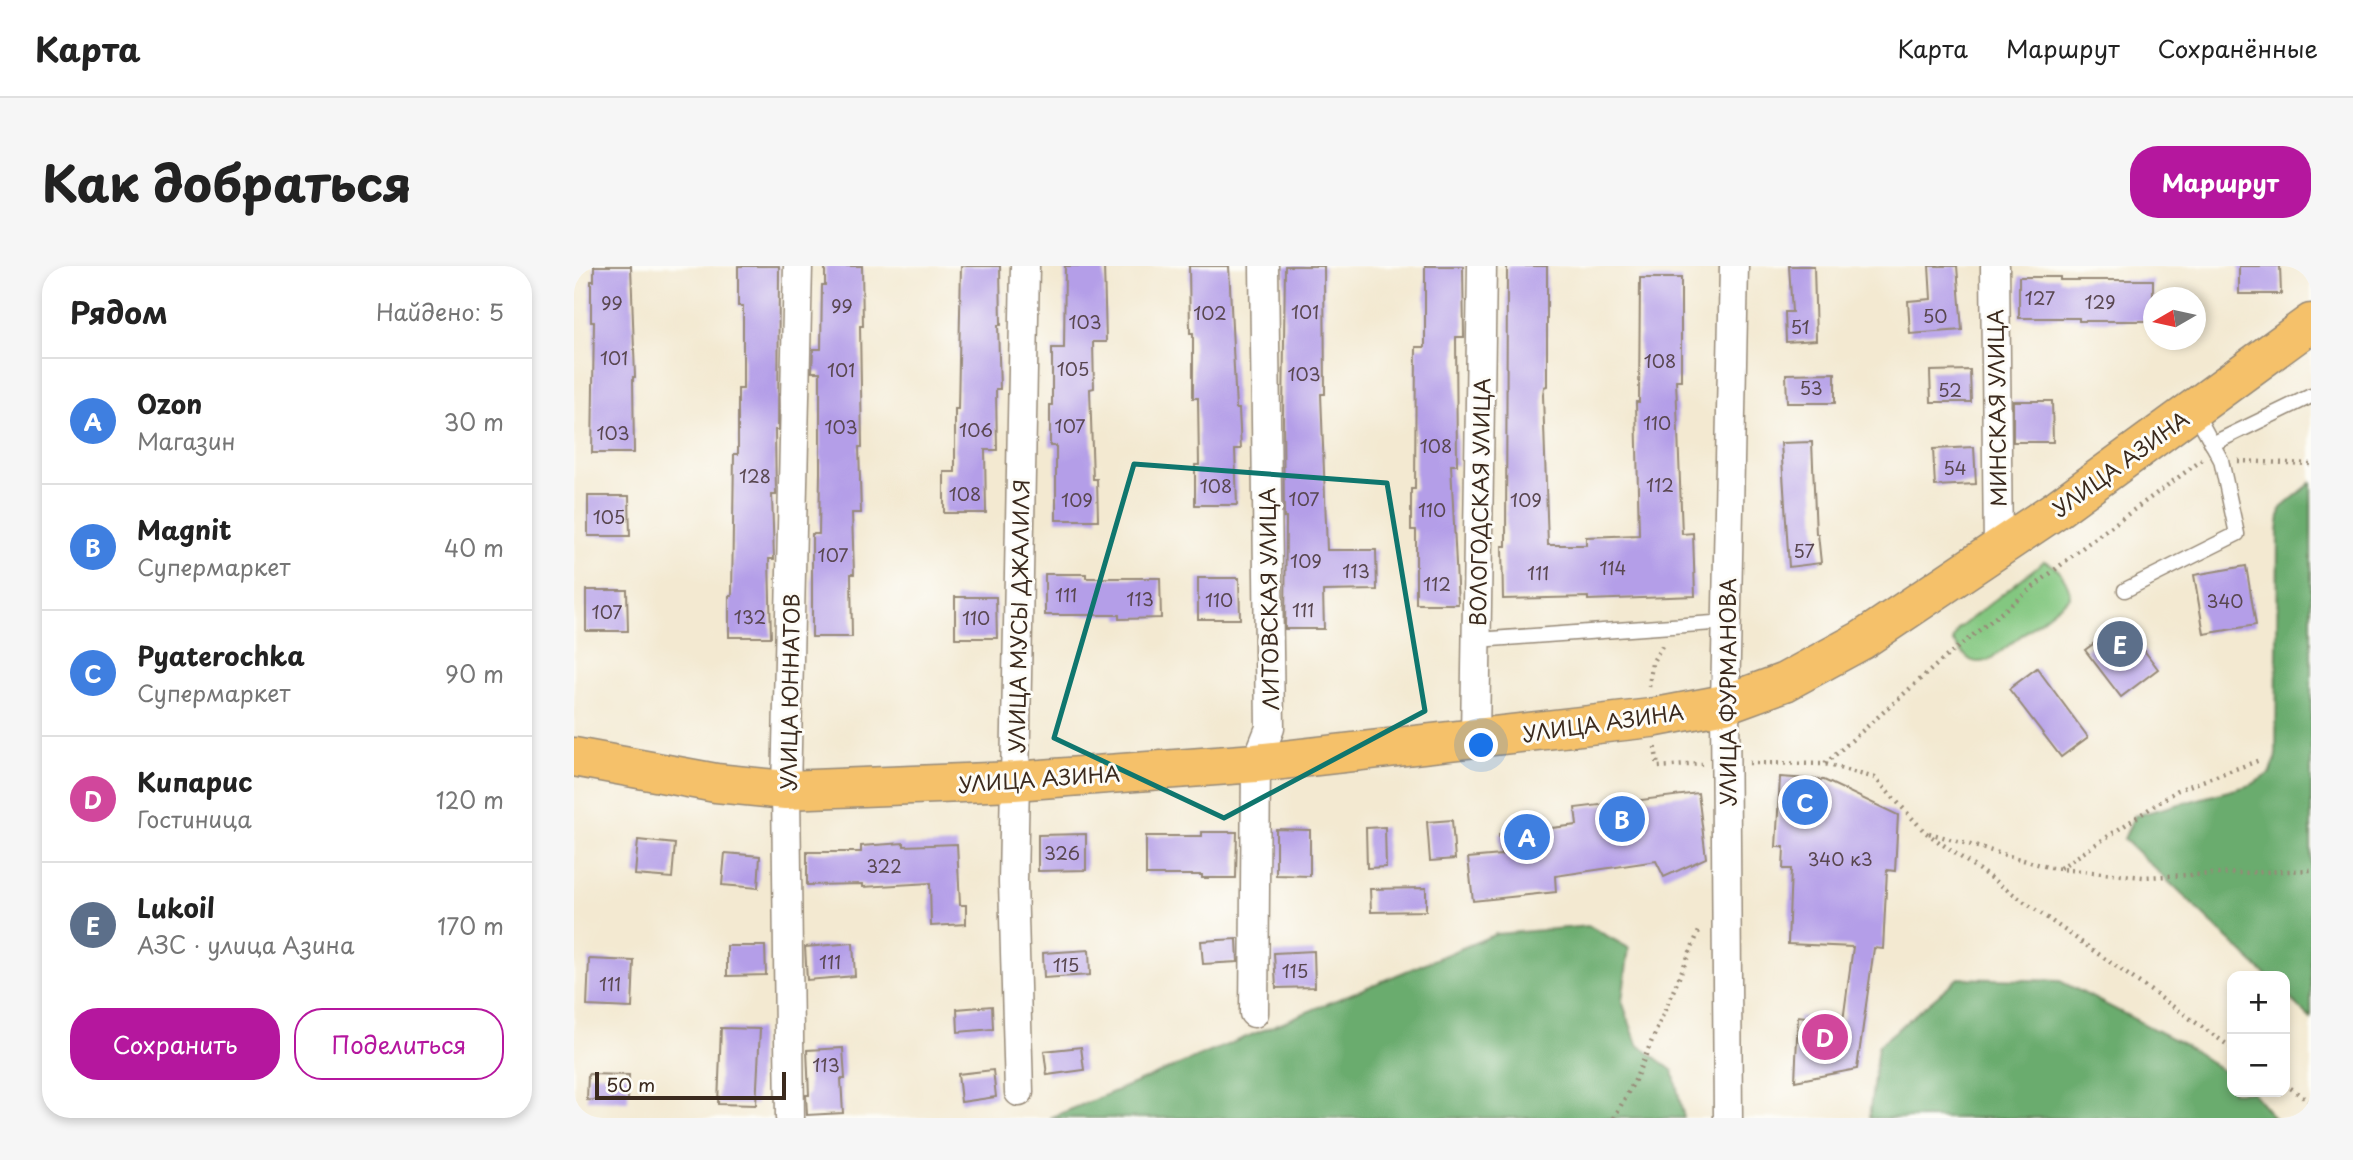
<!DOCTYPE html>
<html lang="ru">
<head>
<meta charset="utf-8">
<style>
	:root { --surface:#fff; --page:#f6f6f6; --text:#222; --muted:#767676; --line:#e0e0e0; --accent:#b5179e }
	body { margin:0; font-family:"Playpen Sans",sans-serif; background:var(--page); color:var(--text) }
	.controls { position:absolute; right:21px; bottom:21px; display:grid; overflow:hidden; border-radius:14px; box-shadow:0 4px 10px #0003 }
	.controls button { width:63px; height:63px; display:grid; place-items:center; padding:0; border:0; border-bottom:2px solid var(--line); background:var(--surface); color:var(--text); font:35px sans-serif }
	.compass { position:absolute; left:1569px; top:21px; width:63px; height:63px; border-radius:50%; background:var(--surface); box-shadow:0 4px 10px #0003; rotate:261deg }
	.scale { position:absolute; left:21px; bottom:18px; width:191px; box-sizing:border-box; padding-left:7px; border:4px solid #3b2a1e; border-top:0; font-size:19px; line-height:24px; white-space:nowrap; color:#3b2a1e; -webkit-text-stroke:5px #fdfcf7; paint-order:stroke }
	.you { position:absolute; left:908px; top:480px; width:24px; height:24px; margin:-18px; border:5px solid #fff; border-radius:50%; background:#1a73e8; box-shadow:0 0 0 10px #1a73e833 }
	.badge { display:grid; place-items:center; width:46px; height:46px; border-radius:50%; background:var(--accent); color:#fff; font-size:23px; font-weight:700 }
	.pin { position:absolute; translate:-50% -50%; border:4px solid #fff; box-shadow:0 2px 7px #0006 }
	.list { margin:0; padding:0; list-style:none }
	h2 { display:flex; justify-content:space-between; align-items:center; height:91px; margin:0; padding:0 28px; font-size:30px }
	h2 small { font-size:23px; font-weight:400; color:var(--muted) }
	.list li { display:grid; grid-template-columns:46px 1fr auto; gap:21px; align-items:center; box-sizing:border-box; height:126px; padding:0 28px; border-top:2px solid var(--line) }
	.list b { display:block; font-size:26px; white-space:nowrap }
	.list p { margin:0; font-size:23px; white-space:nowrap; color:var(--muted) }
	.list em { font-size:23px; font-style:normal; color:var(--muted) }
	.actions { display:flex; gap:14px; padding:21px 28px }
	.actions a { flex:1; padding:16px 0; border:2px solid var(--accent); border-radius:28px; text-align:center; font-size:24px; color:var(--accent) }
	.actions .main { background:var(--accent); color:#fff }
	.map { position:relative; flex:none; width:1737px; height:852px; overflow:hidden; border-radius:28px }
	header { display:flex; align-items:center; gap:42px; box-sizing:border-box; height:98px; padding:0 35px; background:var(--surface); border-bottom:2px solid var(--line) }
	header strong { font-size:33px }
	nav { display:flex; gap:38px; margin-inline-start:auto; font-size:24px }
	.intro { display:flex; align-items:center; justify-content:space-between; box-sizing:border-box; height:168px; padding:0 42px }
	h1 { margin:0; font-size:49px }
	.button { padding:18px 32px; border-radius:28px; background:var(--accent); color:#fff; font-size:24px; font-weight:700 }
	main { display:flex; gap:42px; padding:0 42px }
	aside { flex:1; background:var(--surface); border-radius:28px; box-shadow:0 4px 10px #0003 }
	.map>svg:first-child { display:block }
</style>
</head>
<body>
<header>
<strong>Карта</strong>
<nav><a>Карта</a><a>Маршрут</a><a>Сохранённые</a></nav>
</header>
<div class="intro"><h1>Как добраться</h1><a class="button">Маршрут</a></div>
<main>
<aside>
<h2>Рядом<small>Найдено: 5</small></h2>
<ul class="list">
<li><span class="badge" style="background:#3f7fe0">A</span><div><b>Ozon</b><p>Магазин</p></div><em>30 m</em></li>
<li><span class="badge" style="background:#3f7fe0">B</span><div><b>Magnit</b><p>Супермаркет</p></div><em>40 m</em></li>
<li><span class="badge" style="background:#3f7fe0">C</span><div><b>Pyaterochka</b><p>Супермаркет</p></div><em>90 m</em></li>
<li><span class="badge" style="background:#d1479c">D</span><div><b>Кипарис</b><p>Гостиница</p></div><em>120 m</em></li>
<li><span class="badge" style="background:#5c6f8a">E</span><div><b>Lukoil</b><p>АЗС · улица Азина</p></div><em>170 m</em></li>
</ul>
<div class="actions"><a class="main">Сохранить</a><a>Поделиться</a></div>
</aside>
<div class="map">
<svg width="1737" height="852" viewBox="0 0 1737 852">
	<rect width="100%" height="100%" fill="#fdfcf7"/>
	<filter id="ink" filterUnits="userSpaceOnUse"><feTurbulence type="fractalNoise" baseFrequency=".0143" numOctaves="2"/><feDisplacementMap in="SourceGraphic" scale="14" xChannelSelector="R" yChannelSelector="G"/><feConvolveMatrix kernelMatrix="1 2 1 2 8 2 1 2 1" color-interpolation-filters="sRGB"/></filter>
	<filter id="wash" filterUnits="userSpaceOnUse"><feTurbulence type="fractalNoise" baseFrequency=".00686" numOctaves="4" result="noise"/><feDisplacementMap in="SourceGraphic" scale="28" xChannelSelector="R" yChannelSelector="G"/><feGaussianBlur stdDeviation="1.57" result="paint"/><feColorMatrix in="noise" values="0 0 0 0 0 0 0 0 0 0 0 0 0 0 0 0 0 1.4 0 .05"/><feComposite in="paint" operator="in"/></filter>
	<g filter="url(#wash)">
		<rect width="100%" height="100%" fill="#f3e9d1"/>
		<path fill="#83c780" stroke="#5f784f" stroke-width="2" d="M1470 295C1484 299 1496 317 1496 331L1416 394C1395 401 1392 390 1379 375L1384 363Z"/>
		<g fill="#6aac6e" stroke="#526b46" stroke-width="2">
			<path d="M1737 217V753L1711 728V710H1693L1550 573 1560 550 1677 519 1696 507 1702 493 1704 265 1707 242Z"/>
			<path d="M1015 660 1055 682 1048 735 1063 778 1099 805 1110 852H476L922 668Z"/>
			<path d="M1384 712 1486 715 1611 779 1658 811V826H1678L1700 852H1295L1304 780Z"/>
		</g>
		<g id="blocks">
			<g fill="#b49ee8">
				<path d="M20 0H57L61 111H59L60 187H18L20 56H17V15H20Z"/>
				<path d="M164 0H205L204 164H201L202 229H198L200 293H195L197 371H155V330H158L160 188H164V123H169V40H164Z"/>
				<path d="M251 0H288L289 60H286L288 181H285L287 247H278L280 308H277L278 371H238V268H245L246 207V106H238L239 83H247L248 19H251Z"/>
				<path d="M387 0H426L427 59H424L426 123H422L423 184H411L412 247H370V206H381V143H384Z"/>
				<path d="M491 0H530L532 76H519L520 122 516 123 519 213H523L524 254H482V180H476V139H478V82H490Z"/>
				<path d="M615 0H655L662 143H665L667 183H661L663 239H621V199H625L624 132H619V67H616Z"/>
				<path d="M711 0H750L751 128H747L753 284H802L803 324 749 325 750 363H711L712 252H710L709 149Z"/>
				<path d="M851 0H889L890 71H882L883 199H877L884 338H842V264H837V223H841L842 81H851Z"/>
				<path d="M933 0H973V120L970 121 969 129 974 279H1012V271L1065 269 1062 136H1065L1066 12H1107V114H1102L1108 268 1119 267 1121 330 1014 334V331L929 333 928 280H932Z"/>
				<path d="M1215 0H1240L1242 74 1212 76 1211 46H1218Z"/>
				<path d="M1355 0H1383L1388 64 1336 68 1334 35 1357 33Z"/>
				<path d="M1665 0H1706L1707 28H1665Z"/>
				<path d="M1445 11H1486V14H1579V55H1505V52H1445Z"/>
				<path d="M1396 104 1397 136H1357L1356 105Z"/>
				<path d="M1261 107V137H1213L1212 108Z"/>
				<path d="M1439 135H1478L1479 176H1439Z"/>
				<path d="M1238 176 1242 268H1244L1247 297 1215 301 1207 177Z"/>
				<path d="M1400 181 1402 218 1361 220 1359 183Z"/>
				<path d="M14 230H55L56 270H14Z"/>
				<path d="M1672 300 1682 359 1630 368 1620 309Z"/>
				<path d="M471 308H512V312H586L587 352 545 353V349H471Z"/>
				<path d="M624 312H665L666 353H624Z"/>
				<path d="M12 324H53L54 365H12Z"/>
				<path d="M381 331H422L423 372H381Z"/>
				<path d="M1549 356 1584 403 1547 431 1511 384Z"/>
				<path d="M1463 402 1514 471 1487 491 1435 423Z"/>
				<path d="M1206 511 1250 514 1324 549 1321 605 1313 604 1309 683 1300 682 1283 803 1221 815 1224 750 1269 755 1279 681 1214 678 1217 603H1209L1210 581H1202Z"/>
				<path d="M1124 527 1132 592 1090 611 1082 595 981 610 982 626 899 635 894 592 927 589 925 568 1003 559 1001 542Z"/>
				<path d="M878 554 881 593 856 595 853 556Z"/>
				<path d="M811 561 812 601 793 602 792 562Z"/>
				<path d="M702 563 736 564V610L702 609Z"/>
				<path d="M628 566H663L662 612H628V609H572V570H628Z"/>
				<path d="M512 568V604L464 605V569Z"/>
				<path d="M64 574 101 578 98 612 61 609Z"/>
				<path d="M330 577V580L383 578 386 639H392V658L357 660 356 617 289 621V618L233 619V586H287V580Z"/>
				<path d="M151 587 186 590 184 622 148 619Z"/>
				<path d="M852 622V645L797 646 796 623Z"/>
				<path d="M663 673 664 696 629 698 627 675Z"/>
				<path d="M279 677 281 710 233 714 231 681Z"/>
				<path d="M153 680H191L192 709 153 710Z"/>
				<path d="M515 684 516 709 470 712 469 687Z"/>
				<path d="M740 685 741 721 702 722 700 687Z"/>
				<path d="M15 693 60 695 58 742 13 740Z"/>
				<path d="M418 740 419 763 384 766 383 743Z"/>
				<path d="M147 762 186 763 182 839 144 838Z"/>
				<path d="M507 781 510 804 473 809 470 785Z"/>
				<path d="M269 782 271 813H267L269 847 233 849 232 829H235L233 784Z"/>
				<path d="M419 804 422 831 387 836 384 808Z"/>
				<path d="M14 808 55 809 54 835 13 834Z"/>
			</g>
		</g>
	</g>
	<g filter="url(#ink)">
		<use href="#blocks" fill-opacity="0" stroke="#978a78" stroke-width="2"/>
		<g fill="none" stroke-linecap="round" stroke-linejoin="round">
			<defs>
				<g id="lane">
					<path d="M1638 178 1737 130"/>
					<path d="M1551 324 1663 268 1647 194 1620 144"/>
					<path d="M903 374 1153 356"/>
				</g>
				<g id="street">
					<path d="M1421 0 1424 285"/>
					<path d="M901 473 908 0"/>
					<path d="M680 747 682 497 696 462 690 0"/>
					<path d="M445 826 439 616 451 0"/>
					<path d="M216 852 212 524 224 0"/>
					<path d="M1154 852 1151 438 1160 0"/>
				</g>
				<path id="primary" d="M0 491 142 517 212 524 440 515 682 497 1077 452 1151 438 1211 416 1288 374 1483 243 1737 57"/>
			</defs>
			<use href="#lane" stroke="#978a78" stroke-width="17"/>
			<use href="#street" stroke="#978a78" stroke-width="31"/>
			<use href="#primary" stroke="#978a78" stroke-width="41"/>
			<g stroke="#978a78" stroke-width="4.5" stroke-dasharray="2 5" stroke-linecap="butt">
				<path d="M1664 195 1737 198"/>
				<path d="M1075 421 1078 397 1088 380"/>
				<path d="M1081 481 1084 501 1128 498"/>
				<path d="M1175 497 1251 498 1301 512 1351 566 1658 782"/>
				<path d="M1251 498 1368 394 1513 278 1628 194"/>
				<path d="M1355 567 1477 602 1569 611 1737 604"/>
				<path d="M1486 602 1604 524 1686 494"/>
				<path d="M1711 818 1737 837"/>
				<path d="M1040 852 1061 814 1125 665"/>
			</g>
			<use href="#lane" stroke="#fff" stroke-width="14"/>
			<use href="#street" stroke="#fff" stroke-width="28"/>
			<use href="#primary" stroke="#f5c16b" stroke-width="38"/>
		</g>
	</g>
	<path fill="none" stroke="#0f766e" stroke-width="5" stroke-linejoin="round" d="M560 198 813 217 851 445 650 552 480 472Z"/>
	<g text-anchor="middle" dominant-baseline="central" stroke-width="6" stroke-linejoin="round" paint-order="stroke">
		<g font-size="18" fill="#594750">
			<text x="1466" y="31">127</text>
			<text x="1526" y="35">129</text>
			<text x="38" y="36">99</text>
			<text x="268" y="39">99</text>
			<text x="731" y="45">101</text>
			<text x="636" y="46">102</text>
			<text x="1361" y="49">50</text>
			<text x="511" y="55">103</text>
			<text x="1226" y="60">51</text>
			<text x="40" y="91">101</text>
			<text x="1086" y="94">108</text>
			<text x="499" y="102">105</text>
			<text x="267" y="103">101</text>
			<text x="730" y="107">103</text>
			<text x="1237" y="121">53</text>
			<text x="1376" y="123">52</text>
			<text x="1083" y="156">110</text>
			<text x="496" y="159">107</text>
			<text x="267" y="160">103</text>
			<text x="402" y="163">106</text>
			<text x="39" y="166">103</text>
			<text x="862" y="179">108</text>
			<text x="1381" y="201">54</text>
			<text x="181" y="209">128</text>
			<text x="1086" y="218">112</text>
			<text x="642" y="219">108</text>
			<text x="391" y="227">108</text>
			<text x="730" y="232">107</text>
			<text x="503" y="233">109</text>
			<text x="952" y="233">109</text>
			<text x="858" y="243">110</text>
			<text x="35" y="250">105</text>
			<text x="1230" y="284">57</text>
			<text x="259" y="288">107</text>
			<text x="732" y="294">109</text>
			<text x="1039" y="301">114</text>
			<text x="782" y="304">113</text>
			<text x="964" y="306">111</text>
			<text x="863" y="317">112</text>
			<text x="492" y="328">111</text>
			<text x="566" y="332">113</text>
			<text x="645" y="333">110</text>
			<text x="1651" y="334">340</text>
			<text x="729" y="343">111</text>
			<text x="33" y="345">107</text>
			<text x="176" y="350">132</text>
			<text x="402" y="351">110</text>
			<text x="488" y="586">326</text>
			<text x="1266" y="592">340 к3</text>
			<text x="310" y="599">322</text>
			<text x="256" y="695">111</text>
			<text x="492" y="698">115</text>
			<text x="721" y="704">115</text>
			<text x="36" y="717">111</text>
			<text x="252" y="798">113</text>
		</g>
		<g font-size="21" fill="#3b2a1e" stroke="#fdfcf7">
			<text transform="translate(1422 142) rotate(-91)">МИНСКАЯ УЛИЦА</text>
			<text transform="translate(1546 197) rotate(-36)">УЛИЦА АЗИНА</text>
			<text transform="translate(905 236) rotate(-89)">ВОЛОГОДСКАЯ УЛИЦА</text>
			<text transform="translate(694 333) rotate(-91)">ЛИТОВСКАЯ УЛИЦА</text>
			<text transform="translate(444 350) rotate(-89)">УЛИЦА МУСЫ ДЖАЛИЛЯ</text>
			<text transform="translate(215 426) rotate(-89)">УЛИЦА ЮННАТОВ</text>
			<text transform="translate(1153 426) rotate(-90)">УЛИЦА ФУРМАНОВА</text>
			<text transform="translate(1029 456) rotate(-8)">УЛИЦА АЗИНА</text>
			<text transform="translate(465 512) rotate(-4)">УЛИЦА АЗИНА</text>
		</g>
	</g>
</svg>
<div class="controls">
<button>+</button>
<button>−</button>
</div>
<svg class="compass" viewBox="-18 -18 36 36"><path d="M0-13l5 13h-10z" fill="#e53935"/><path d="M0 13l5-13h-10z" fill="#767676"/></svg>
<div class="scale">50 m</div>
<div class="you"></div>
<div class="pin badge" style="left:953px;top:571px;background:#3f7fe0">A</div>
<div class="pin badge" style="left:1048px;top:553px;background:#3f7fe0">B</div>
<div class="pin badge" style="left:1231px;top:536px;background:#3f7fe0">C</div>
<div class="pin badge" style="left:1251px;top:771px;background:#d1479c">D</div>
<div class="pin badge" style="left:1546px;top:378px;background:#5c6f8a">E</div>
</div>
</main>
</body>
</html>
